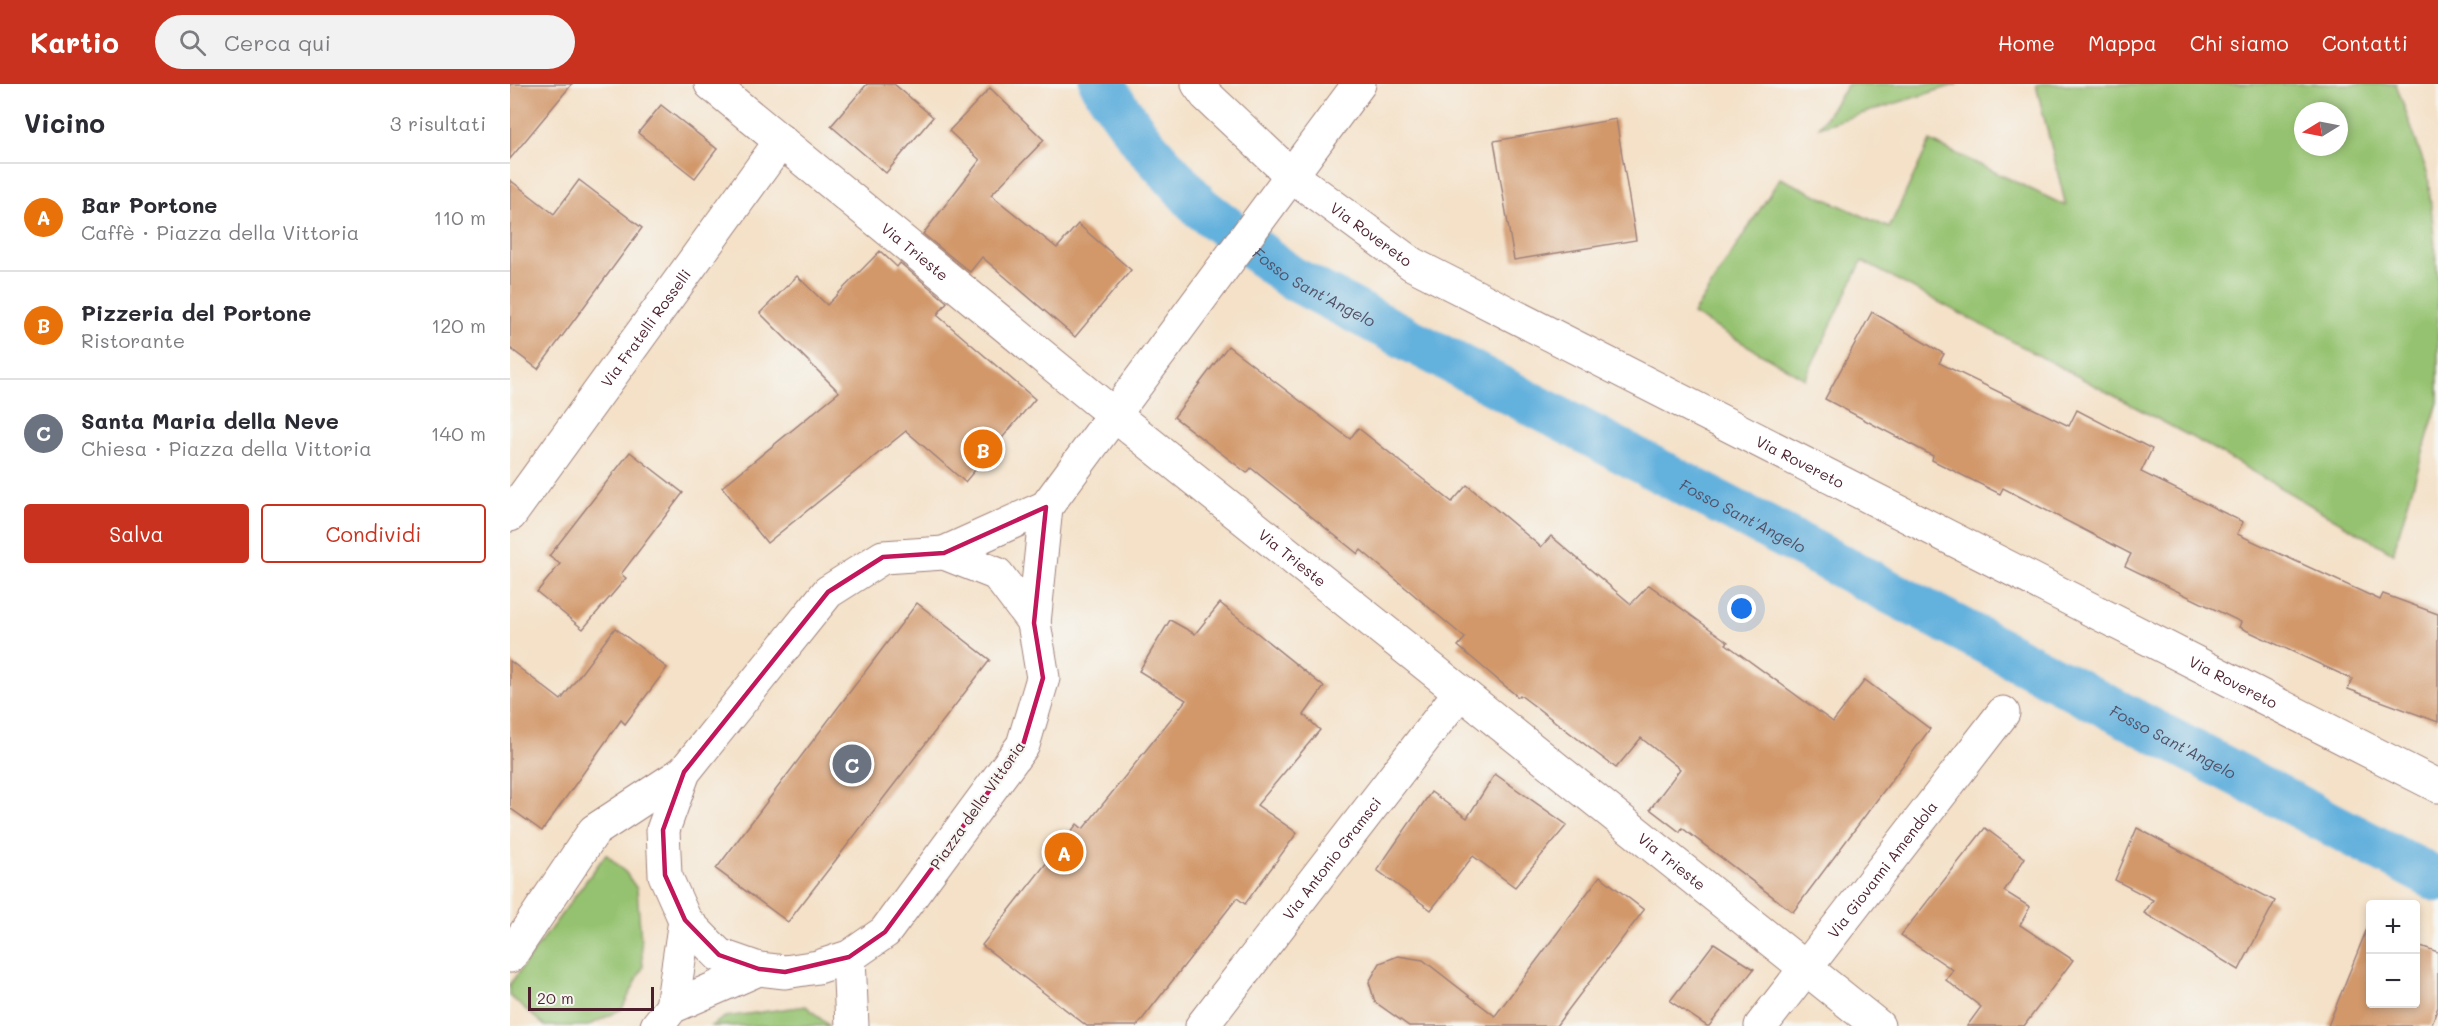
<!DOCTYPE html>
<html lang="it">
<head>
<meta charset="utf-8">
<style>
	:root { --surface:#fff; --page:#f2f2f3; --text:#2b2b33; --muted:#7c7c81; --line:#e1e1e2; --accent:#c8321e }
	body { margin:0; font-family:Mali,sans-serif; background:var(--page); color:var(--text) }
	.controls { position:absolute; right:18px; bottom:18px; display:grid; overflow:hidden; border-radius:6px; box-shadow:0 3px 9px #0003 }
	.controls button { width:54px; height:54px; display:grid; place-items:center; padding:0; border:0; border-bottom:2px solid var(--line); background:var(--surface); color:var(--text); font:30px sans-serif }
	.compass { position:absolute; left:1784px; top:18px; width:54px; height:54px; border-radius:50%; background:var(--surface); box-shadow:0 3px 9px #0003; rotate:260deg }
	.scale { position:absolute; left:18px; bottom:15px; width:126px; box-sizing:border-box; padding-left:6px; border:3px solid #4a1f2b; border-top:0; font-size:16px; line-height:21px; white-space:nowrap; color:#4a1f2b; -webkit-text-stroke:4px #f6f6f2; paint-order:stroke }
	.you { position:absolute; left:1232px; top:525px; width:21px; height:21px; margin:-15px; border:4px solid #fff; border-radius:50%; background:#1a73e8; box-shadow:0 0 0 9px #1a73e833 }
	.badge { display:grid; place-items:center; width:39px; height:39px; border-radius:50%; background:var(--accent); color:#fff; font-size:20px; font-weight:700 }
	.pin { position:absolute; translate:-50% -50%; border:3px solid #fff; box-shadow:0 2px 6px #0006 }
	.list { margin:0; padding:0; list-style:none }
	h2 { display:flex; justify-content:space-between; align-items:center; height:78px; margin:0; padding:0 24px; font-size:26px }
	h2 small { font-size:20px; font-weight:400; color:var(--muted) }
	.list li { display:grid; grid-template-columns:39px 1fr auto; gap:18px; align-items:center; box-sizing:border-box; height:108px; padding:0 24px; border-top:2px solid var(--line) }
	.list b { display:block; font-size:22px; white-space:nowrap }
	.list p { margin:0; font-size:20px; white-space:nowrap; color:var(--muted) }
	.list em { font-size:20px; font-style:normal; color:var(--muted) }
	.actions { display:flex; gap:12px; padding:18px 24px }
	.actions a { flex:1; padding:14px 0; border:2px solid var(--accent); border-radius:6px; text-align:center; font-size:21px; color:var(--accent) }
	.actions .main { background:var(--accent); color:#fff }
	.icon { flex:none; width:33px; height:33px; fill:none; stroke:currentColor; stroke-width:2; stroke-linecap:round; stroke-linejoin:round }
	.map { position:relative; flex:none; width:1928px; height:942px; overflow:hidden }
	header { display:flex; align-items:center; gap:36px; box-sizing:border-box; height:84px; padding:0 30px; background:var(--accent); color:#fff }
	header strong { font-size:28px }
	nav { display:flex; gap:33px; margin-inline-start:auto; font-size:21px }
	.search { width:420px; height:54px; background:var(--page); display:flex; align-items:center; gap:15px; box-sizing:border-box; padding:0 21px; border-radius:33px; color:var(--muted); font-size:22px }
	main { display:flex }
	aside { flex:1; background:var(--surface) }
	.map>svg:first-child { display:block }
</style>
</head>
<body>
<header>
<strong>Kartio</strong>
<div class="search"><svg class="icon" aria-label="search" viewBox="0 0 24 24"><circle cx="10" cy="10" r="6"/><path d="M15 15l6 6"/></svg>Cerca qui</div>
<nav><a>Home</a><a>Mappa</a><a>Chi siamo</a><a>Contatti</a></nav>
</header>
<main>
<aside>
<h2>Vicino<small>3 risultati</small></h2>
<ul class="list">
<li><span class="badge" style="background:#e8710a">A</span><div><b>Bar Portone</b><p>Caffè · Piazza della Vittoria</p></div><em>110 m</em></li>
<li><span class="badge" style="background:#e8710a">B</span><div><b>Pizzeria del Portone</b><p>Ristorante</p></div><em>120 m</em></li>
<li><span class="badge" style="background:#6b7280">C</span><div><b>Santa Maria della Neve</b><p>Chiesa · Piazza della Vittoria</p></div><em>140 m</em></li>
</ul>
<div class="actions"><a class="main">Salva</a><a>Condividi</a></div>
</aside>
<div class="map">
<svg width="1928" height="942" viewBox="0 0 1928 942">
	<rect width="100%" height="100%" fill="#f6f6f2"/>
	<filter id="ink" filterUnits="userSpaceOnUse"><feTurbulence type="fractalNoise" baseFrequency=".0167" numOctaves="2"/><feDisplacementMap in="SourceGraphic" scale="12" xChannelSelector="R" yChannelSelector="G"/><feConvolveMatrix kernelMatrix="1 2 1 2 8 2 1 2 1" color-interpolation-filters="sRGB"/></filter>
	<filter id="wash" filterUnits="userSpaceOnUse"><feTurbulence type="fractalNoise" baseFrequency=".008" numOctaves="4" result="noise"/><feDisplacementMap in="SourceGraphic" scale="24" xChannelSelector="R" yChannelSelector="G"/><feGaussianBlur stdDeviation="1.35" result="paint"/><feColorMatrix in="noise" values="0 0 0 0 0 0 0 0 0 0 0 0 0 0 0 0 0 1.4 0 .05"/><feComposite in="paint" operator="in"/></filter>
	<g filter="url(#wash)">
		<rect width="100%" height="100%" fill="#f4e1c8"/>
		<g fill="#95c270" stroke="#70704e" stroke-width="1.5" fill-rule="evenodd">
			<path d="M1338 0H1448L1309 43Z"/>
			<path d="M1531 0H1886L1918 91 1928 195V318L1883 469 1700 363 1352 177 1295 295 1183 230 1270 94 1379 144 1420 57 1556 122 1526 1ZM1793 27H1829V63H1793Z"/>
			<path d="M96 770 116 789 127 805 133 883 112 925 78 942H35L0 912V900Z"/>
			<path d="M296 922 319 942H201L215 933Z"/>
		</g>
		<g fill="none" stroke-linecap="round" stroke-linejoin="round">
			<path stroke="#63b1dd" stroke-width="44" id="s1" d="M591 0 634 60 690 123 780 193 1928 796"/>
		</g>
		<g id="blocks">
			<g fill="#d2986a">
				<path d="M0 0H62L0 75Z"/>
				<path d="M357 0H384L423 33 376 89 321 42Z"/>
				<path d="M480 4 534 56 481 111 547 164 568 140 621 186 565 253 472 173 460 188 413 150 470 76 439 47Z"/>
				<path d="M151 21 207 65 185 94 128 49Z"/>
				<path d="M1106 35 1126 156 1004 176 984 57Z"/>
				<path d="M0 96 44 130 69 96 132 144 28 285 0 264Z"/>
				<path d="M370 167 387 183 390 179 437 218 427 231 525 315 455 398 396 347 257 459 212 403 329 308 250 229 287 192 317 221Z"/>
				<path d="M1362 228 1434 270 1429 279 1559 342 1567 326 1642 365 1631 388 1733 438 1727 450 1870 516 1873 510 1928 530V638L1838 605 1842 595 1729 543 1731 538 1615 482 1621 470 1493 404 1490 410 1422 376 1423 372 1315 315Z"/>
				<path d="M718 262 840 355 848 344 942 418 957 401 1031 463 1041 452 1121 520 1139 501 1218 558 1216 560 1323 638 1355 596 1420 645 1283 828 1172 744 1170 748 1140 725 1170 685 1131 654 1106 684 1010 611 1008 613 948 562 955 554 851 466 848 470 741 384 737 389 664 333Z"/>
				<path d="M120 368 173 409 111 490 116 494 73 545 27 508 50 480 39 472Z"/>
				<path d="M407 519 480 576 278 838 206 785Z"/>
				<path d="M710 519 814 603 794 631 810 646 747 721 787 749 735 820 727 814 627 942H577L472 861 567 740 573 745 676 616 629 587 660 536 685 550Z"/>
				<path d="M105 544 157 584 115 640 111 636 32 747 0 724V577L51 616Z"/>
				<path d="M985 690 1057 741 1005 803 963 772 921 826 867 786 921 708 957 734Z"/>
				<path d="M1475 744 1515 774 1494 807 1520 823 1510 841 1563 876 1514 942H1457L1471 923 1436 896 1443 886 1391 851Z"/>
				<path d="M1627 744 1765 817 1729 886 1634 829 1643 816 1605 796Z"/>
				<path d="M1090 792 1134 826 1046 942H899L865 918 859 898 870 879 888 872 913 876 985 932Z"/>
				<path d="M1858 842 1860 843V920H1905V860L1928 868V923L1921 942H1818Z"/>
				<path d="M1204 859 1244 885 1199 942H1197L1160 917Z"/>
			</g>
		</g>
	</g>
	<g filter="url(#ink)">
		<use href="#blocks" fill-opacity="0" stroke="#9f807a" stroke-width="1.5"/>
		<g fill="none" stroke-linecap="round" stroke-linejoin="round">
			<defs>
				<g id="minor">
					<path id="s2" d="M201 0 603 330 1368 942"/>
					<path id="s3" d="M0 431 271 57"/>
					<path d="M0 872 84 747 174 688"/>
					<path d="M339 873 342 942"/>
					<path id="s4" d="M692 942 950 608"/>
					<path id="s5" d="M1251 942 1493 629"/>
				</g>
				<g id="tertiary">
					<path id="s6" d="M688 0 696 11 781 91 902 180 1928 702"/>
					<path d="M434 469 487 490 524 539 533 594 513 661 375 848 339 873 308 883 275 888 249 885 209 871 175 836 155 791 153 746 174 688 318 508 373 473Z"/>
					<path d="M434 469 536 423 849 0"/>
					<path d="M524 539 536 423"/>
					<path d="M162 923 175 836"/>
					<path d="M147 942 162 923 249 885"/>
				</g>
			</defs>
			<use href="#minor" stroke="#9f807a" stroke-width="35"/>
			<use href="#tertiary" stroke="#9f807a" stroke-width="35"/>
			<use href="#minor" stroke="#fff" stroke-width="33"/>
			<use href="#tertiary" stroke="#fff" stroke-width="33"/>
		</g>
	</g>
	<path fill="none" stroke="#c2185b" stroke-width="4.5" stroke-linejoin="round" d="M536 423 524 539 533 594 513 661 375 848 339 873 275 888 249 885 209 871 175 836 155 791 153 746 174 688 318 508 373 473 434 469Z"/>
	<g text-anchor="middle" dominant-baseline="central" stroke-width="4.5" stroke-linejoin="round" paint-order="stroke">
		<g font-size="15" fill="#4a1f2b" stroke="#f6f6f2">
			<text stroke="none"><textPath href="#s6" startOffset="230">Via Rovereto</textPath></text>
			<text stroke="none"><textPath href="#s2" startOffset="264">Via Trieste</textPath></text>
			<text stroke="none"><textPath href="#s3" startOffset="231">Via Fratelli Rosselli</textPath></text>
			<text stroke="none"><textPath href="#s6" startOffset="716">Via Rovereto</textPath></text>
			<text stroke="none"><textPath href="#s2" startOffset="750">Via Trieste</textPath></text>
			<text stroke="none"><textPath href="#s6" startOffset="1202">Via Rovereto</textPath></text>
			<text transform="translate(467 721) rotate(-55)">Piazza della Vittoria</text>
			<text stroke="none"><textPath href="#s4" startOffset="212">Via Antonio Gramsci</textPath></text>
			<text stroke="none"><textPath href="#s2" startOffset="1236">Via Trieste</textPath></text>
			<text stroke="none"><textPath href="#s5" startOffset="198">Via Giovanni Amendola</textPath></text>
		</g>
		<g font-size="16" font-style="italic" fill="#535269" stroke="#f6f6f2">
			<text stroke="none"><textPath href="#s1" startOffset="298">Fosso Sant'Angelo</textPath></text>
			<text stroke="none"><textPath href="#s1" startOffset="784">Fosso Sant'Angelo</textPath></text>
			<text stroke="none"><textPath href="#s1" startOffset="1270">Fosso Sant'Angelo</textPath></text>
		</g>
	</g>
</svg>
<div class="controls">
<button>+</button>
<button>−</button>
</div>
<svg class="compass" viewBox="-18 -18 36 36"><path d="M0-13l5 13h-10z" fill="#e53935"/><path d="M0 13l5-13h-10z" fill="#7c7c81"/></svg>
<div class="scale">20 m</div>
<div class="you"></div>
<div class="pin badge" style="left:554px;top:768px;background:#e8710a">A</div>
<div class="pin badge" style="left:473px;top:365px;background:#e8710a">B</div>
<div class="pin badge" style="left:342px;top:680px;background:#6b7280">C</div>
</div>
</main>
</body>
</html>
